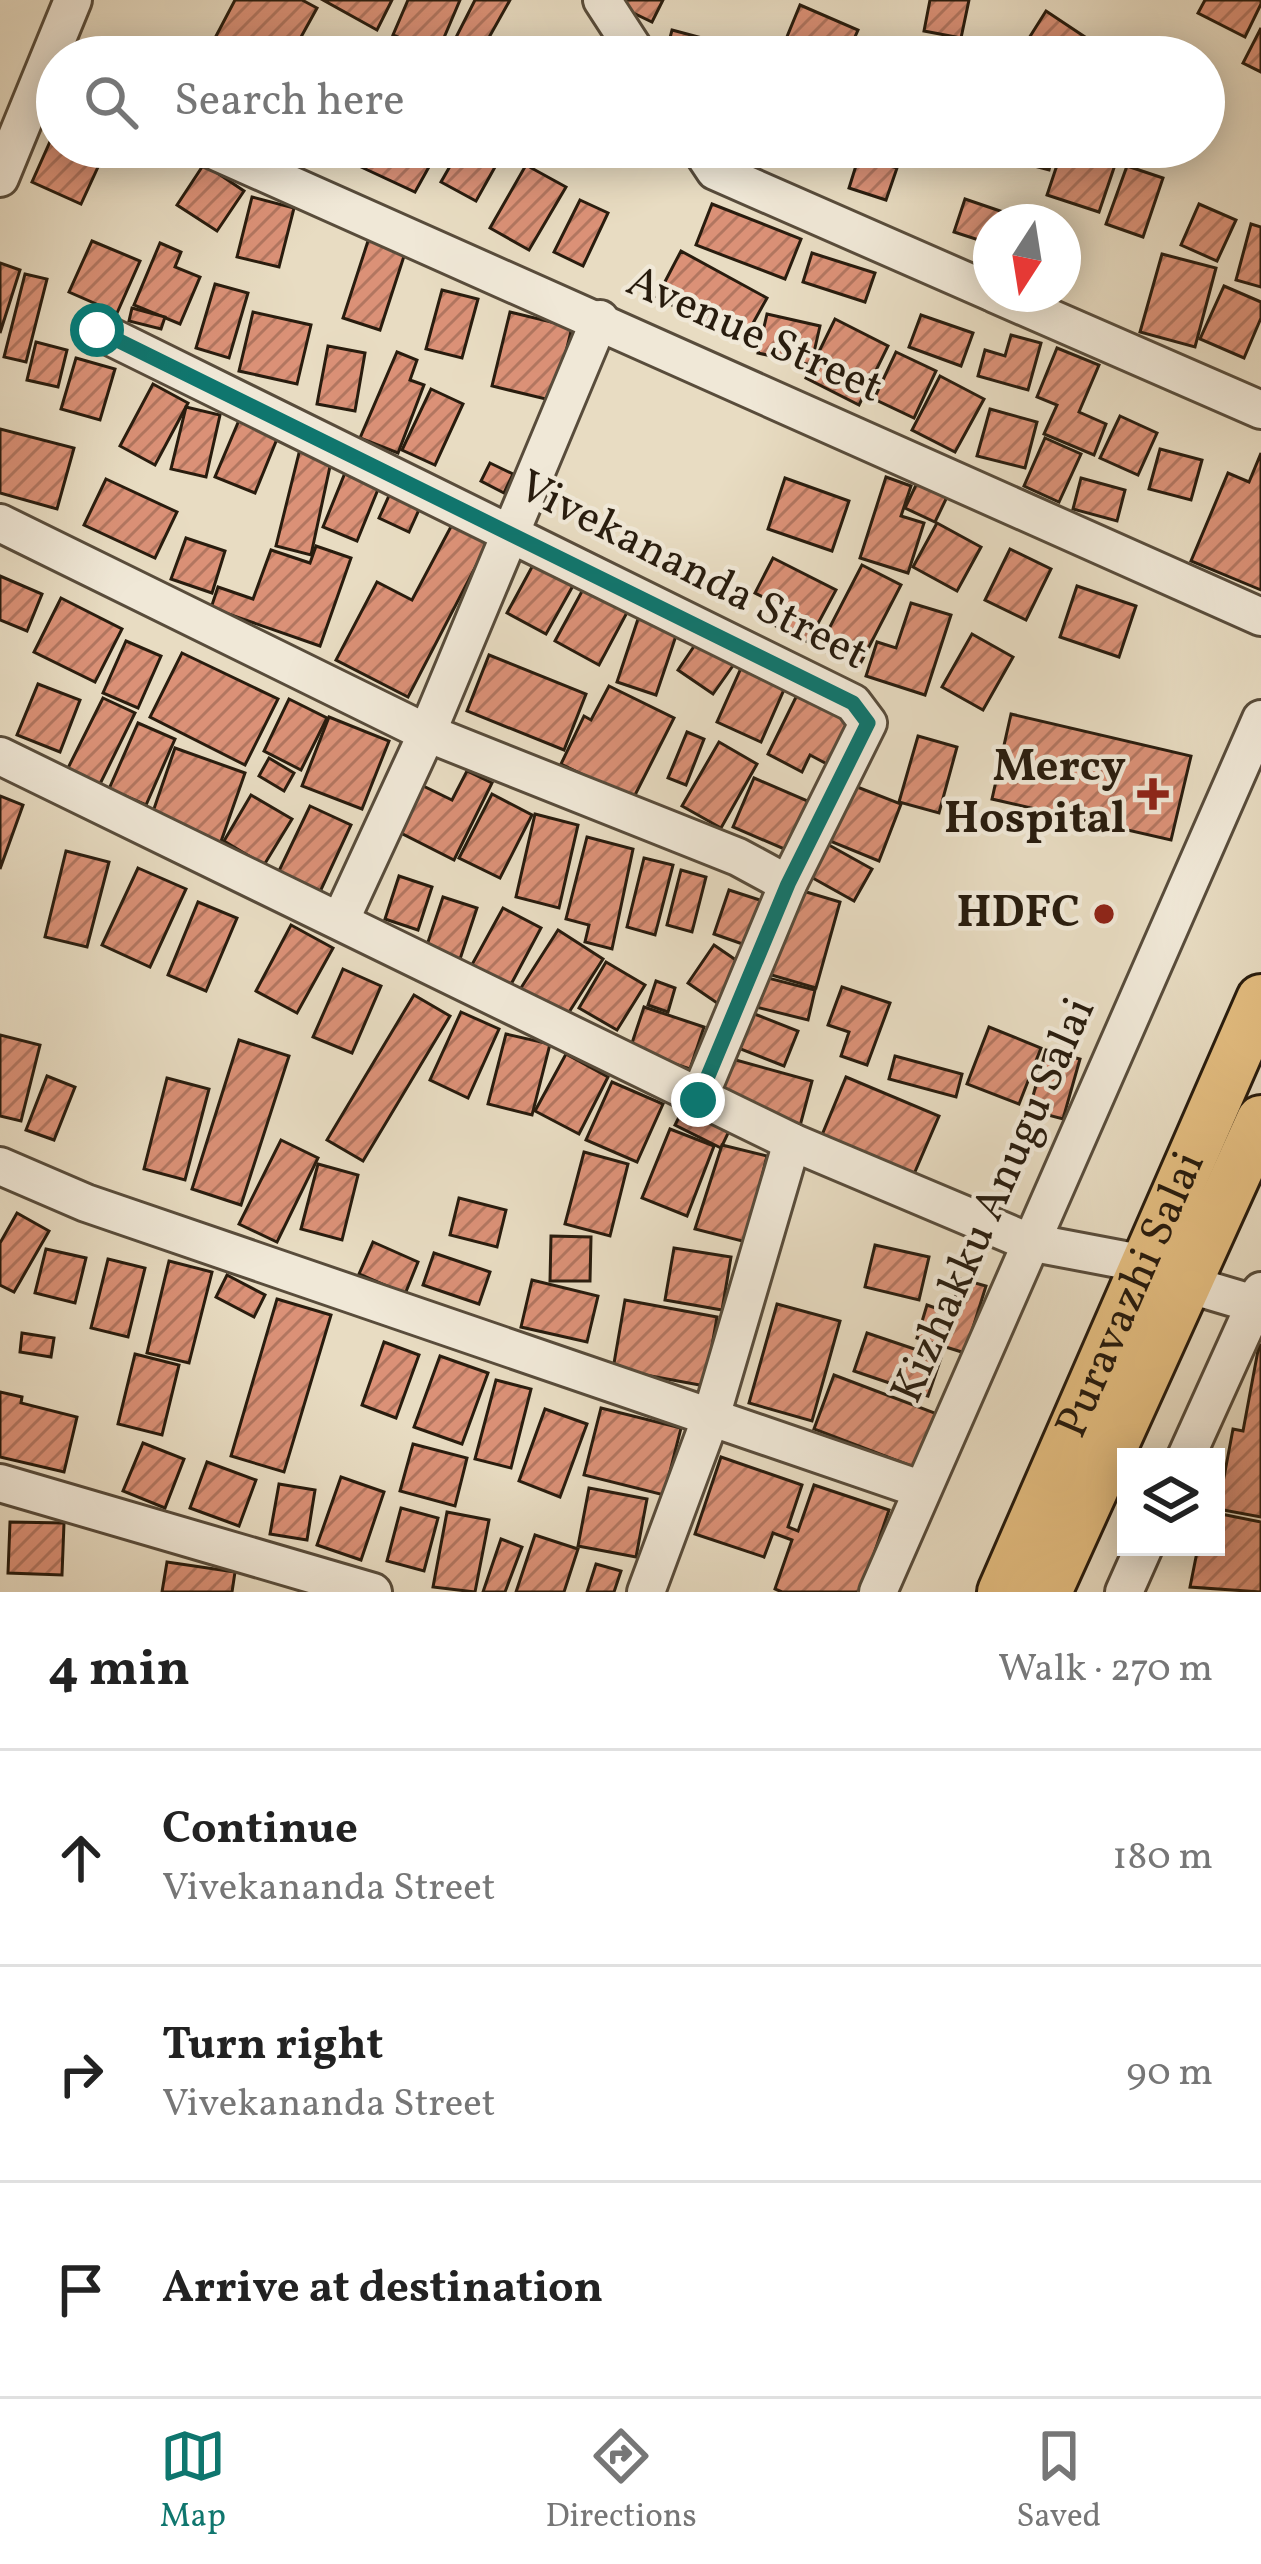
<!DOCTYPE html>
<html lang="en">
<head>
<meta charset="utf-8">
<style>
	:root { --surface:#fff; --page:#f6f6f6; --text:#222; --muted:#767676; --line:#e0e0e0; --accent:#0f766e }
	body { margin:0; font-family:Vollkorn,serif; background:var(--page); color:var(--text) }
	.controls { position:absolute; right:36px; bottom:36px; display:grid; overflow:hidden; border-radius:0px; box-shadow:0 6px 30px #0003 }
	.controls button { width:108px; height:108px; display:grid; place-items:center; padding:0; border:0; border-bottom:3px solid var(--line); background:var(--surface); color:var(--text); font:60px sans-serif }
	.compass { position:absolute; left:973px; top:204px; width:108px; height:108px; border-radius:50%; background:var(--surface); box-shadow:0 6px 30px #0003; rotate:192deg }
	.stop { position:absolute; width:36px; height:36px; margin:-27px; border:9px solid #0f766e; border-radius:50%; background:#fff }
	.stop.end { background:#0f766e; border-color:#fff; box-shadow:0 3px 12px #0008 }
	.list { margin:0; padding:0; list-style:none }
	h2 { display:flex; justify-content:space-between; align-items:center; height:156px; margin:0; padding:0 48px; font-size:51px }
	h2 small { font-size:39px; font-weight:400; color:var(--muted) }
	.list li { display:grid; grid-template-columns:78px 1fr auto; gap:36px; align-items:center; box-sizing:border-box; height:216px; padding:0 48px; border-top:3px solid var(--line) }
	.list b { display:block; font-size:45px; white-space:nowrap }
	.list p { margin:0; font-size:39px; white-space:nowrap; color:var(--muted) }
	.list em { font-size:39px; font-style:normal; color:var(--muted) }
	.icon { flex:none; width:66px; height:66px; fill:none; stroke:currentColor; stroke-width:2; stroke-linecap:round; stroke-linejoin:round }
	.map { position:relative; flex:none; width:1261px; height:1592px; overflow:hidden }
	.search { position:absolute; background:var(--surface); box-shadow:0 6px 30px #0003; left:36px; right:36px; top:36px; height:132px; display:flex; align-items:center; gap:30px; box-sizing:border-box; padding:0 42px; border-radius:66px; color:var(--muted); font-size:45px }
	.sheet { height:804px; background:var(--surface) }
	nav { display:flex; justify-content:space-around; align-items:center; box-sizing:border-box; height:168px; border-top:3px solid var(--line); background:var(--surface); font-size:33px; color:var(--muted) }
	nav a { display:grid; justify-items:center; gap:6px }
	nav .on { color:var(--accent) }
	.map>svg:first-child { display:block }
</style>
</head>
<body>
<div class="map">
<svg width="1261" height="1592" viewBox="0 0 1261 1592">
	<defs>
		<pattern id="building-hatch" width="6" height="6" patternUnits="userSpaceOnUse" patternTransform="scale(3)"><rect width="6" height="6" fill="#db9177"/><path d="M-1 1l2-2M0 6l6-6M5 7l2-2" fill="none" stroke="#b27660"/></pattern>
	</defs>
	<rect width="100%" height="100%" fill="#e8dcc2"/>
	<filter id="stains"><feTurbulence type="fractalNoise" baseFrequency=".00167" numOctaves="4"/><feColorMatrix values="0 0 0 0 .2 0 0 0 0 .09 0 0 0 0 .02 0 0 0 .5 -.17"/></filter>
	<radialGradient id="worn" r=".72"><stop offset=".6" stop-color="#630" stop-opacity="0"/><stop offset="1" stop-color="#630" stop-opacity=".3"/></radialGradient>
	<g fill="url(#building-hatch)" stroke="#281c0e" stroke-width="3">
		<path d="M235 0H302L317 8 290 57H205Z"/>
		<path d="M323 0H392L377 30Z"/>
		<path d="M408 0H460L437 54 393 35Z"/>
		<path d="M475 0H510L478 57H446Z"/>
		<path d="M622 0H663L652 22 619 6Z"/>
		<path d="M930 0H969L961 38 924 31Z"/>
		<path d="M1205 0H1261V4L1245 37 1198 13Z"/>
		<path d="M800 5 858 30 846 57H814L784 44Z"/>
		<path d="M1046 11 1085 37 1072 57 1019 54Z"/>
		<path d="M1261 28V72L1243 63Z"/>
		<path d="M672 30 710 40 706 57H665Z"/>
		<path d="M53 135 57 147H82L103 156 81 204 32 182Z"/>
		<path d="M335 147H440L415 192 331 153Z"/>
		<path d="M461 147H480L500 158 476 201 441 182Z"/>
		<path d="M962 147H1055L1049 170Z"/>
		<path d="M1063 147 1119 153 1099 212 1047 195Z"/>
		<path d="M859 156 897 168 886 200 849 188Z"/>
		<path d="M204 164 244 191 217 231 177 205Z"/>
		<path d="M526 165 566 187 529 250 490 228Z"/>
		<path d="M1127 166 1163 178 1143 237 1106 224Z"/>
		<path d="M252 197 294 208 279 267 237 257Z"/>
		<path d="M965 199 1012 215 1010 222H991V244L954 232Z"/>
		<path d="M580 200 608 213 583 266 554 252Z"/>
		<path d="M712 204 801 239 785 279 696 245Z"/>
		<path d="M1199 204 1236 220 1217 261 1181 245Z"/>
		<path d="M1251 224 1261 227V287L1236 280Z"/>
		<path d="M369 238 406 250 380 330 343 318Z"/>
		<path d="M92 241 140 261 117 313 69 292Z"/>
		<path d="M160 243 181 252 175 267 200 277 180 324 134 305Z"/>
		<path d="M681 251 767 298 742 343 657 297Z"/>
		<path d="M812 253 875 273 865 302 803 282Z"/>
		<path d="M1162 254 1216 268 1195 347 1140 332Z"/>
		<path d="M0 263 20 270 0 333Z"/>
		<path d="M25 274 47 279 26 362 4 357Z"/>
		<path d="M215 284 248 293 229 358 196 348Z"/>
		<path d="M1224 286 1261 302V318L1244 358 1200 339Z"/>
		<path d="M442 290 478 299 462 358 426 349Z"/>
		<path d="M132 308 165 317 161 329 129 321Z"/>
		<path d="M253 312 311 325 297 384 239 371Z"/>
		<path d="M510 312 572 327 554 401 492 386Z"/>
		<path d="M767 314 820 326 811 365 758 353Z"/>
		<path d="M921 315 973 333 961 366 909 347Z"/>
		<path d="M835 319 888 346 859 405 806 378Z"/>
		<path d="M1011 335 1041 343 1028 390 978 376 985 350 1005 356Z"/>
		<path d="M36 342 67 350 58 387 27 380Z"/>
		<path d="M328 346 365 353 355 411 317 404Z"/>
		<path d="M1057 348 1099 365 1079 412 1106 424 1094 455 1044 434 1057 405 1037 397Z"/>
		<path d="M397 352 417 360 410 380 424 385 398 453 360 438Z"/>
		<path d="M896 352 936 371 914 418 874 399Z"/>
		<path d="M76 358 115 369 100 420 61 409Z"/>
		<path d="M940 376 984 399 955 452 912 430Z"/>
		<path d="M153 384 188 403 155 465 120 446Z"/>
		<path d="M431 389 463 404 435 465 402 450Z"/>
		<path d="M186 407 220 415 206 477 171 469Z"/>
		<path d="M990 409 1037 422 1025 468 977 456Z"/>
		<path d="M1120 416 1157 433 1138 475 1100 458Z"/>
		<path d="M240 418 279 434 255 493 215 477Z"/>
		<path d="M0 429 74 448 57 509 0 493Z"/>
		<path d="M1045 438 1081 454 1059 502 1024 486Z"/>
		<path d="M300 449 332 457 311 555 276 546Z"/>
		<path d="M1160 449 1202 460 1191 500 1149 489Z"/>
		<path d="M1261 453V590L1191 561 1228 473 1249 482Z"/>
		<path d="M490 463 513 474 504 493 481 481Z"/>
		<path d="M347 468 381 482 357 541 323 527Z"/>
		<path d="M886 477 911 486 901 516 924 523 908 573 860 558Z"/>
		<path d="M785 478 849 501 832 551 768 529Z"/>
		<path d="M1081 478 1125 490 1117 521 1073 509Z"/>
		<path d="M106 479 177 512 155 558 84 525Z"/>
		<path d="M917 483 947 497 935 522 905 508Z"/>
		<path d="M392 489 422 503 409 532 379 518Z"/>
		<path d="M454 521 490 539 408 697 336 660 377 582 412 600Z"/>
		<path d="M937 523 981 547 957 591 913 567Z"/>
		<path d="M186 538 225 551 212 593 171 579Z"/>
		<path d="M316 546 351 558 320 646 211 608 218 587 253 599 271 550 310 563Z"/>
		<path d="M1010 549 1051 569 1026 620 985 600Z"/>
		<path d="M539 554 579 575 546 634 507 613Z"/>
		<path d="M773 558 836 590 808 642 770 623 779 605 755 593Z"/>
		<path d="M862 565 901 585 858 668 819 648Z"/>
		<path d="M0 576 42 594 27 631 0 620Z"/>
		<path d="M586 584 630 607 599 665 555 641Z"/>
		<path d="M1077 586 1136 606 1119 657 1060 637Z"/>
		<path d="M61 598 122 629 95 682 34 652Z"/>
		<path d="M911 603 951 615 925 695 866 676 877 642 896 648Z"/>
		<path d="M641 610 680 624 656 695 617 682Z"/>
		<path d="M972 634 1013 657 983 710 942 687Z"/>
		<path d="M701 636 737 660 713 694 678 670Z"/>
		<path d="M126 641 161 656 138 708 103 693Z"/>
		<path d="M182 653 278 699 245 765 150 717Z"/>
		<path d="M489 655 586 694 564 750 467 711Z"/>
		<path d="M746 657 790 676 761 742 717 722Z"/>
		<path d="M38 684 80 700 60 752 17 735Z"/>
		<path d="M609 686 674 718 633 799 561 764 584 716 591 720Z"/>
		<path d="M799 691 851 716 827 764 810 755 802 772 768 754Z"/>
		<path d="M103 698 135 713 99 786 67 770Z"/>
		<path d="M289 699 327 718 301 770 264 751Z"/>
		<path d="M1011 714 1191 756 1171 840 992 799Z"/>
		<path d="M329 717 389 741 362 809 302 786Z"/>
		<path d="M138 723 175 739 146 805 109 789Z"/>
		<path d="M687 732 704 739 686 785 668 778Z"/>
		<path d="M918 736 957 747 939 813 899 802Z"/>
		<path d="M719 742 757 764 721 828 682 806Z"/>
		<path d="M175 748 245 773 218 850 148 826Z"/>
		<path d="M269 758 294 773 284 791 259 776Z"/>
		<path d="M467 771 492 783 454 860 393 829 417 783 452 800Z"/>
		<path d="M754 778 810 802 789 851 733 827Z"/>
		<path d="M847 783 901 804 879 861 825 839Z"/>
		<path d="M492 794 532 815 500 878 459 858Z"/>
		<path d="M251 795 292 819 264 865 224 841Z"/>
		<path d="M0 796 23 805 0 869Z"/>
		<path d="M310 806 351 825 319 894 277 875Z"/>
		<path d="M535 814 578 825 559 908 516 897Z"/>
		<path d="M587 837 633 849 612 949 585 942 589 925 566 919Z"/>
		<path d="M820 840 872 869 854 901 802 872Z"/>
		<path d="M66 851 109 862 87 947 45 937Z"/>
		<path d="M644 858 673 865 655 935 627 927Z"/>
		<path d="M138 868 186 889 150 967 102 945Z"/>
		<path d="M681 870 706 877 692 932 667 925Z"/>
		<path d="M399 876 432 887 418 930 385 919Z"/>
		<path d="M793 888 840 902 816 988 768 974Z"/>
		<path d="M729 890 769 903 754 948 714 934Z"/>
		<path d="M443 897 477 908 460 959 426 948Z"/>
		<path d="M198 902 237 918 206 991 168 975Z"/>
		<path d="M503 908 541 928 508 990 469 970Z"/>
		<path d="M291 925 333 948 297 1013 256 991Z"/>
		<path d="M558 930 603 959 564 1020 519 991Z"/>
		<path d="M714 945 746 967 720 1005 688 983Z"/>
		<path d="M606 962 645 985 617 1030 579 1008Z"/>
		<path d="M343 969 381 986 352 1053 313 1037Z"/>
		<path d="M760 976 815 990 808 1020 752 1006Z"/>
		<path d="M656 981 675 988 668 1012 648 1005Z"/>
		<path d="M842 987 890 1003 867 1065 841 1056 849 1032 828 1025Z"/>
		<path d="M414 995 450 1016 363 1161 327 1140Z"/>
		<path d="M644 1007 704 1027 690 1069 630 1049Z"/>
		<path d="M461 1012 499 1029 468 1098 430 1080Z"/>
		<path d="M752 1013 798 1031 784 1066 738 1048Z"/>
		<path d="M989 1027 1041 1048 1019 1104 967 1084Z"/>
		<path d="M506 1034 550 1044 532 1115 488 1104Z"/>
		<path d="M0 1035 40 1045 21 1121 0 1116Z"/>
		<path d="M239 1040 289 1056 241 1205 192 1189Z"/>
		<path d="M1046 1050 1080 1059 1063 1119 1029 1110Z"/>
		<path d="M566 1054 608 1077 579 1134 535 1111Z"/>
		<path d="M895 1056 962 1074 956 1097 889 1079Z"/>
		<path d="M725 1057 812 1081 800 1126 713 1102Z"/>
		<path d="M47 1076 75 1087 54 1140 26 1130Z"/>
		<path d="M846 1077 939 1116 914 1174 822 1135Z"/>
		<path d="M167 1078 209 1089 185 1180 144 1169Z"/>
		<path d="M612 1082 663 1104 637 1162 586 1140Z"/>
		<path d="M685 1105 731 1127 721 1148 675 1125Z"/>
		<path d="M670 1129 714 1146 687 1216 642 1198Z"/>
		<path d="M281 1140 318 1158 277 1242 239 1224Z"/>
		<path d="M722 1145 767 1156 746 1242 695 1229Z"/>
		<path d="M584 1152 628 1164 610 1236 565 1224Z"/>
		<path d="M318 1164 358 1175 342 1240 301 1229Z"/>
		<path d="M459 1198 506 1210 497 1247 450 1235Z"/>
		<path d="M17 1213 49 1231 14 1292 0 1285V1243Z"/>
		<path d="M551 1236 591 1237 590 1281H550Z"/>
		<path d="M373 1242 418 1262 405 1294 359 1274Z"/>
		<path d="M875 1245 929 1257 919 1300 865 1287Z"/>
		<path d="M674 1248 731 1257 722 1310 665 1300Z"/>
		<path d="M46 1249 86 1258 75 1303 35 1293Z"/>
		<path d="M434 1253 490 1272 479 1304 423 1285Z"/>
		<path d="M108 1259 145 1268 128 1337 91 1328Z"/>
		<path d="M169 1261 212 1272 189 1363 147 1353Z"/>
		<path d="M227 1275 265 1295 254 1317 216 1297Z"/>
		<path d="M961 1279 986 1286 965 1353 917 1338 927 1305 950 1313Z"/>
		<path d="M532 1280 598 1296 587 1342 521 1327Z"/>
		<path d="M277 1299 331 1315 284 1472 231 1456Z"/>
		<path d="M625 1300 717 1317 705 1386 613 1369Z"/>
		<path d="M777 1304 840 1321 812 1421 749 1403Z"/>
		<path d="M22 1333 54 1338 51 1357 20 1352Z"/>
		<path d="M867 1333 941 1358 928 1396 854 1371Z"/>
		<path d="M384 1342 419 1355 396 1418 362 1405Z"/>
		<path d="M1259 1345H1261V1517L1218 1509 1233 1429 1243 1431Z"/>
		<path d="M135 1354 179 1365 162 1435 118 1424Z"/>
		<path d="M440 1356 488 1373 462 1444 414 1427Z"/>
		<path d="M834 1375 940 1415 919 1469 814 1429Z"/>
		<path d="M496 1380 531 1389 511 1468 475 1459Z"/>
		<path d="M0 1392 22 1397 21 1403 77 1417 64 1472 0 1457Z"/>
		<path d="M601 1408 681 1428 664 1495 584 1475Z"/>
		<path d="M545 1409 587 1424 560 1497 519 1481Z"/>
		<path d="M143 1443 184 1459 165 1508 123 1491Z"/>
		<path d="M413 1444 467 1458 455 1506 400 1491Z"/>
		<path d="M721 1457 802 1485 788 1527 798 1531 814 1485 889 1510 861 1592H782L775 1589 792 1540 773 1533 764 1557 695 1534Z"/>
		<path d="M207 1462 256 1480 239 1526 190 1508Z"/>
		<path d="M341 1477 384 1492 361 1560 317 1545Z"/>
		<path d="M279 1484 315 1490 307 1540 270 1534Z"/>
		<path d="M589 1488 647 1499 636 1557 578 1546Z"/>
		<path d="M401 1508 438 1518 424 1571 387 1561Z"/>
		<path d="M447 1512 489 1520 475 1592 433 1587Z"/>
		<path d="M1216 1513 1261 1522V1592L1190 1587 1198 1547H1216Z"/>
		<path d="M10 1522 64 1523 62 1575 8 1573Z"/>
		<path d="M535 1535 578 1549 564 1592H516Z"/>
		<path d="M501 1539 522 1547 505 1592H483Z"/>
		<path d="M167 1562 235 1572 232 1592H162Z"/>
		<path d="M596 1564 621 1571 614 1592H587Z"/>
	</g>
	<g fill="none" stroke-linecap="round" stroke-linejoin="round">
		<defs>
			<g id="minor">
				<path d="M602 0 639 57"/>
				<path d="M206 147 1261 617"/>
				<path d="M699 147 715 171 991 292"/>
				<path d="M0 178 73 0"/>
				<path d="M995 294 1261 410"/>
				<path d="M97 330 853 703 868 723 788 884 698 1100"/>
				<path d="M0 523 427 733 738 857 788 884"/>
				<path d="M0 756 792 1142 1029 1242 1145 1264 1187 1284 1261 1306"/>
				<path d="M341 919 427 733 600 319"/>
				<path d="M0 1166 86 1203 920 1489"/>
				<path d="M1186 1457 1261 1291"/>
				<path d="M0 1483 373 1592"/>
				<path d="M646 1592 711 1417 792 1142"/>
				<path d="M878 1592 1261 719"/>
				<path d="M1124 1592 1144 1547"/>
			</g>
			<g id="major">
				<path id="s1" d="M1002 1592 1261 999"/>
				<path d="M1047 1592 1261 1120"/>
			</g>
		</defs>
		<use href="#minor" stroke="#584c3b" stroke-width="42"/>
		<use href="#major" stroke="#281c0e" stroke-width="54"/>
		<use href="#minor" stroke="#f0e8d7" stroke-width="36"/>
		<use href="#major" stroke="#e4be81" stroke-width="48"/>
	</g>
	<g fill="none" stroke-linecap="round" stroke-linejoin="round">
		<path stroke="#0f766e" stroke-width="15" d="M97 330 853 703 868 723 788 884 698 1100"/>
	</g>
	<g fill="#8f2418" stroke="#f0e8d7" stroke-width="4.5">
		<path d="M1147 776h12v12h12v12h-12v12h-12v-12h-12v-12h12z"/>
		<circle cx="1104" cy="914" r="12"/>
	</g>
	<g text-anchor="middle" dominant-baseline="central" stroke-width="9" stroke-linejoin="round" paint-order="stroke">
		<g font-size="45" fill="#281c0e" stroke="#f0e8d7">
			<text transform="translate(754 336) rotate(24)">Avenue Street</text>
			<text transform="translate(692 572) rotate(27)">Vivekananda Street</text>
			<text transform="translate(995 1201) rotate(-66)">Kizhakku Anugu Salai</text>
			<text stroke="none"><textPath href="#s1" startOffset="324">Puravazhi Salai</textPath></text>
		</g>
		<g font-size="45" font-weight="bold" fill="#281c0e" stroke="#f0e8d7" text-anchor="end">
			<text x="1126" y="768">Mercy<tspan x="1126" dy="52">Hospital</tspan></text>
			<text x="1080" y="914">HDFC</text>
		</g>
	</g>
	<rect width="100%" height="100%" filter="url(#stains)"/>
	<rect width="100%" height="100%" fill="url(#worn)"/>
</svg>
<div class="controls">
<button><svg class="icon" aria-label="layers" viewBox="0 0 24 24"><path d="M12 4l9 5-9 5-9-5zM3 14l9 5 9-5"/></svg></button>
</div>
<svg class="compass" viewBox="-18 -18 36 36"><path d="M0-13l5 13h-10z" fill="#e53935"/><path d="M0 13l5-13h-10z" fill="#767676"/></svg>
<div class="stop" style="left:97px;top:330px"></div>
<div class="stop end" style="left:698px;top:1100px"></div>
<div class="search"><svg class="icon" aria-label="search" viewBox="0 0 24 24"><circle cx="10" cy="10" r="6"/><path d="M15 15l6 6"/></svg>Search here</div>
</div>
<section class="sheet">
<h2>4 min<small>Walk · 270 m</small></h2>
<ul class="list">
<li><svg class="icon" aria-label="ahead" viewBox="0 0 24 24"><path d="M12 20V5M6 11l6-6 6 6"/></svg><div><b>Continue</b><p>Vivekananda Street</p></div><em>180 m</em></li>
<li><svg class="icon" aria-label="right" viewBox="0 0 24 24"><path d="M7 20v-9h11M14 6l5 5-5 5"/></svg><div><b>Turn right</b><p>Vivekananda Street</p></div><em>90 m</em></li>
<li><svg class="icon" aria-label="arrive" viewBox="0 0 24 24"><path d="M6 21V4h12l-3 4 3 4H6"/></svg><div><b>Arrive at destination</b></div></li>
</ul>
</section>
<nav>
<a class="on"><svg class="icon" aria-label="map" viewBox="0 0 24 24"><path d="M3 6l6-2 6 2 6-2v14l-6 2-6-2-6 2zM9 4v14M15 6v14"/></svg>Map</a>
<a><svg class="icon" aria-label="directions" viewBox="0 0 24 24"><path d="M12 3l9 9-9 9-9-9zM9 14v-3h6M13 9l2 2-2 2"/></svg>Directions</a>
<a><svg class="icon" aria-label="saved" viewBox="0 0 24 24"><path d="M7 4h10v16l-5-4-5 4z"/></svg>Saved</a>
</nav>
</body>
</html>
